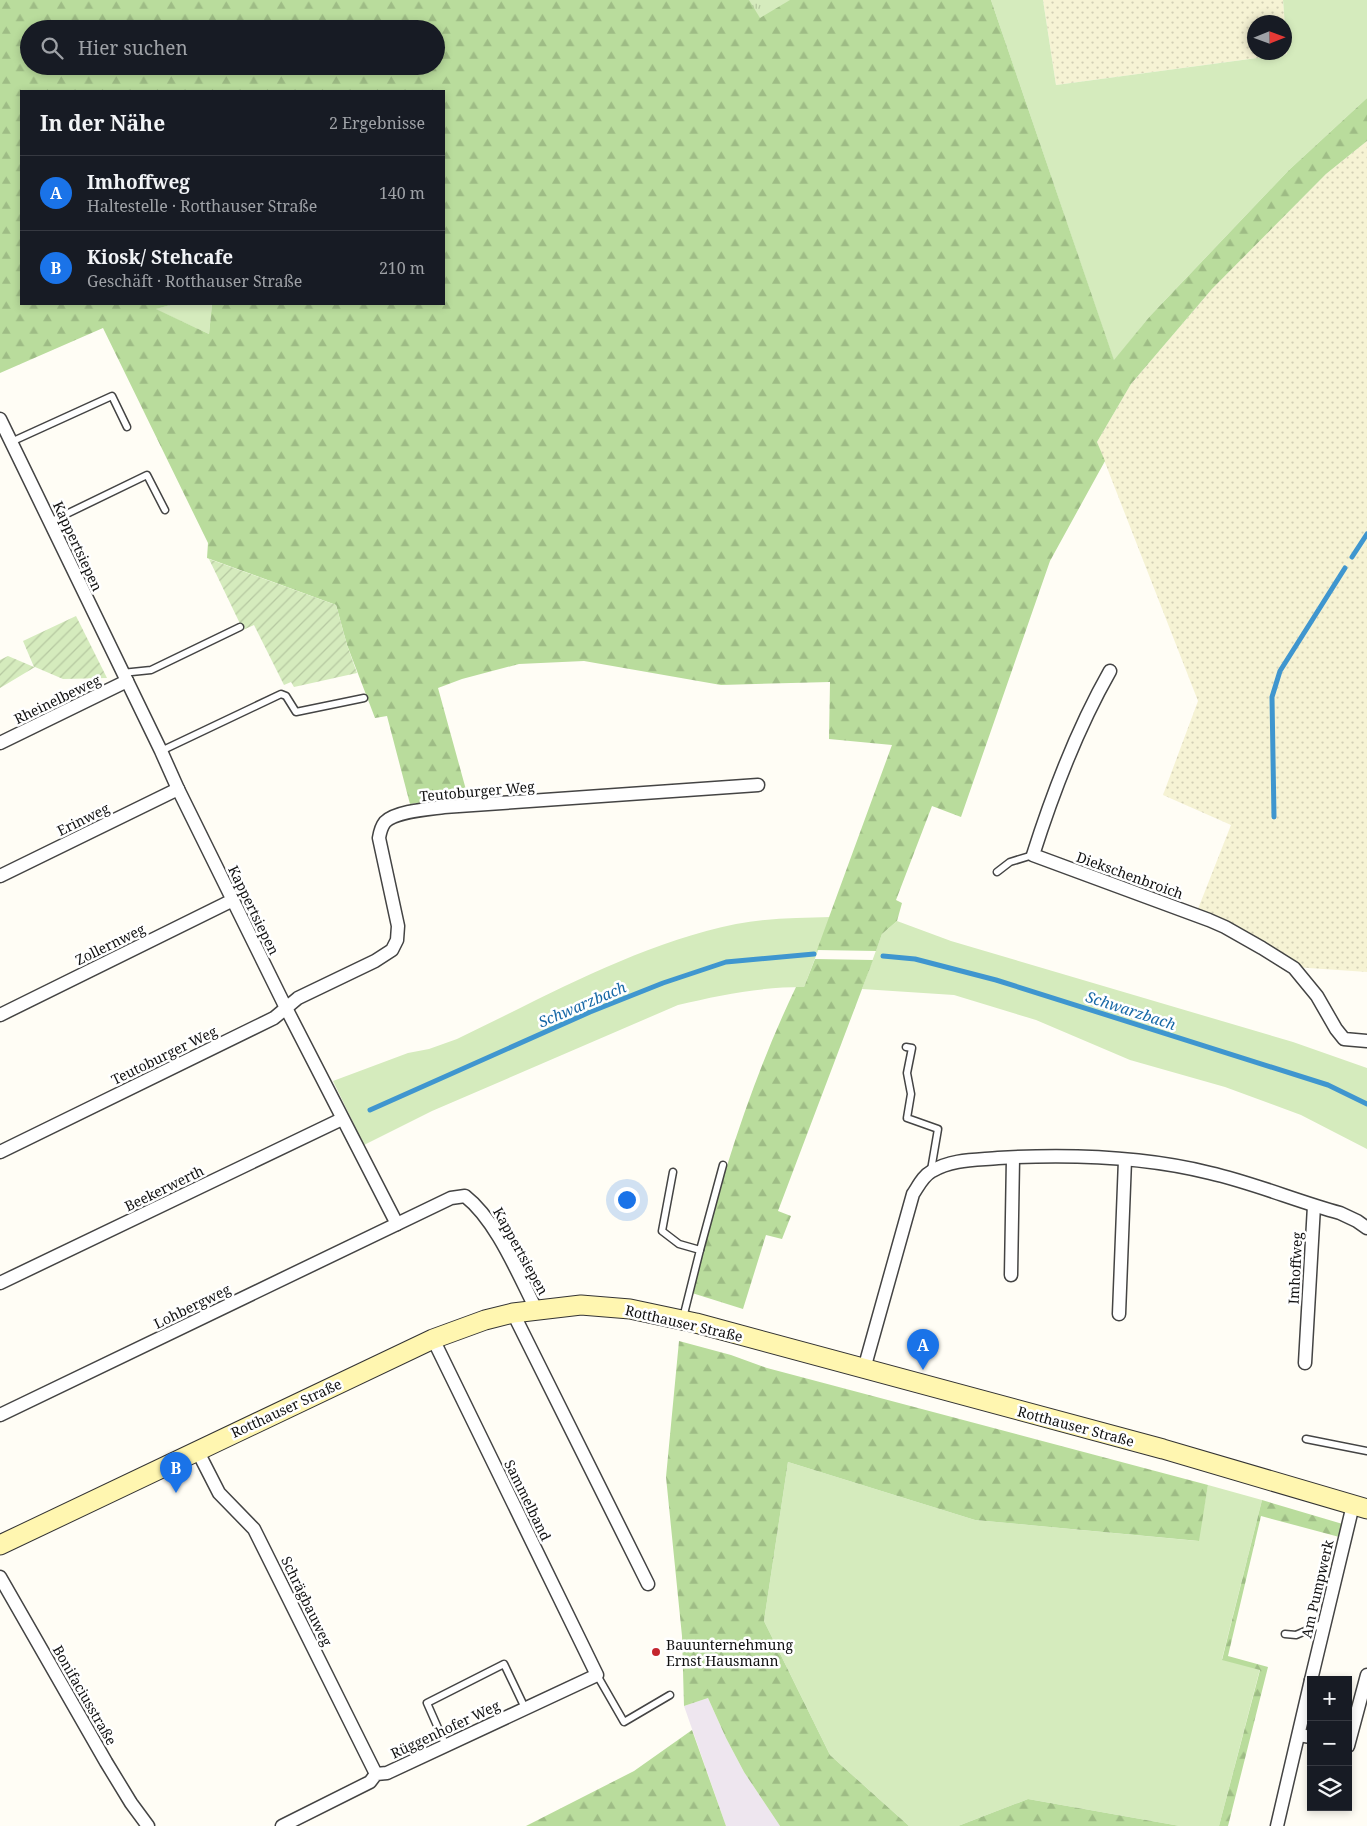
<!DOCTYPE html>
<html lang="de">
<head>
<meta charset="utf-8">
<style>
	:root { --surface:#171b24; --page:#242831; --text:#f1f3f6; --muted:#9ea1a6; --line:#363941; --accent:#1a73e8 }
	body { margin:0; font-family:"Noto Serif",serif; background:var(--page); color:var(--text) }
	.controls { position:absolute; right:15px; bottom:15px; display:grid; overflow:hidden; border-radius:0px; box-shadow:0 2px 8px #0003 }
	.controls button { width:45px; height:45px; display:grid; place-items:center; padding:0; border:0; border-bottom:1px solid var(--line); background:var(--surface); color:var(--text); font:25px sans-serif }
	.compass { position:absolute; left:1247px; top:15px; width:45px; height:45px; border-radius:50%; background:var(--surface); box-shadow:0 2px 8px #0003; rotate:89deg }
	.you { position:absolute; left:626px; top:1199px; width:18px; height:18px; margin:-12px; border:4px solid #fff; border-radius:50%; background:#1a73e8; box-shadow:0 0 0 8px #1a73e833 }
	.badge { display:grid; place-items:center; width:32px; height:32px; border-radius:50%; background:var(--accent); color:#fff; font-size:16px; font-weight:700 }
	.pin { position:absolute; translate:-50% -41px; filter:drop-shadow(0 1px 2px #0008) }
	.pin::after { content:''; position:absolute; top:26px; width:18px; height:15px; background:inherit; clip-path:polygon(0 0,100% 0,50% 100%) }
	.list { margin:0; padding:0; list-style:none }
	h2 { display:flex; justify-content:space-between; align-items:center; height:65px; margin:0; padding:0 20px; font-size:21px }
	h2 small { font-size:16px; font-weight:400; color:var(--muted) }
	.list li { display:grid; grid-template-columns:32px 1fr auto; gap:15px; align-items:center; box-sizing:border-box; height:75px; padding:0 20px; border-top:1px solid var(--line) }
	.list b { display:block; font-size:19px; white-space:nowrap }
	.list p { margin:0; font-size:16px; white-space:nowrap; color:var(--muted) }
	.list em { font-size:16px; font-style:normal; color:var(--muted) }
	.icon { flex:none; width:28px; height:28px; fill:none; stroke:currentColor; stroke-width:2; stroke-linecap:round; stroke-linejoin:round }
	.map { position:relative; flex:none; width:1367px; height:1826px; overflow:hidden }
	.search { position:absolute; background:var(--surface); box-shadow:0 2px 8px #0003; left:20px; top:20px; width:425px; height:55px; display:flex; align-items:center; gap:12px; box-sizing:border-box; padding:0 18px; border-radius:28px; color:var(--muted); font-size:19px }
	.panel { position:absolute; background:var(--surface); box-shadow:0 2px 8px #0003; left:20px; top:90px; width:425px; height:215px; border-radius:0px }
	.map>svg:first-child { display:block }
</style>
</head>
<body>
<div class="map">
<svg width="1367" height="1826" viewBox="0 0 1367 1826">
	<defs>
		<pattern id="farmland-dots" width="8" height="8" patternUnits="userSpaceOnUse" patternTransform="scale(1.25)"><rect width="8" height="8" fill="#f6f3d4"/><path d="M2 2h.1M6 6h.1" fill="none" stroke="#d2cfb5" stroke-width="1.8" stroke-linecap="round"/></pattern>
		<pattern id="forest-firs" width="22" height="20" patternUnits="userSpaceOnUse" patternTransform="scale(1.25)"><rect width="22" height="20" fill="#b9dc9c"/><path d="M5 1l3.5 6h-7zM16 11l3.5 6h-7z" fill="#9ebc85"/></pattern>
		<pattern id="park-tufts" width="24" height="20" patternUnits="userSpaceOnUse" patternTransform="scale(1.25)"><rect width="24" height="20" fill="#d5ebbd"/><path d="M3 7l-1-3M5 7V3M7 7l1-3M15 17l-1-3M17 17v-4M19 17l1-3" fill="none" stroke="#b6c8a1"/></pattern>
		<pattern id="garden-furrows" width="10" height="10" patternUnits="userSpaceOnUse" patternTransform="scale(1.25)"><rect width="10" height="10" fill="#d5ebbd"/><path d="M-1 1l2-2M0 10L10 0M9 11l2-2" fill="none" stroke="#b6c8a1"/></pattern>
	</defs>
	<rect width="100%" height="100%" fill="#fffdf5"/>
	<path fill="#eee6ef" d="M708 1698 726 1738 744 1772 780 1826H726L684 1706Z"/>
	<g fill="url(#farmland-dots)" fill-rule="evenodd">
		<path d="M1043 0H1283L1287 54 1056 85ZM1254 22H1284V52H1254Z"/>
		<path d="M1367 141V972L1294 967 1196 914 1231 825 1163 795 1198 701 1097 442 1131 384 1212 289 1326 174Z"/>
	</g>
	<g fill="#d5ebbd">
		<path d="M991 0H1043L1056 85 1287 54 1283 0H1367V98L1289 170 1150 316 1114 361Z"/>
		<path d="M174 304H212L209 334 155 309Z"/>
		<path d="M831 917 804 987C760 987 720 995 678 1005L432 1111 364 1145 333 1081 408 1053 429 1049 457 1039C547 996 638 944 736 924 767 918 799 918 831 917Z"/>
		<path d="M897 921 951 941 1293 1042 1367 1068V1149L1301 1115 1225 1087 1130 1060 1036 1020 954 995 862 989 882 934Z"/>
		<path d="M788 1462 975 1520 1198 1541 1208 1485 1262 1500 1222 1659 1260 1669 1219 1826H1180L1028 1799 958 1826H909L830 1755 764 1621Z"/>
	</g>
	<g fill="url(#forest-firs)" fill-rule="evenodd">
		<path d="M0 0H991L1114 360 1150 316 1289 170 1367 98V141L1326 174 1212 289 1131 384 1097 442 1105 461 1050 561 961 817 932 806 896 900 902 903 897 921 882 934 876 951 817 950 892 745 829 739 830 682 721 685 584 661 519 664 462 679 438 688 468 797 436 800 410 804 387 716 375 718 347 645 336 605 207 558 208 543 103 328 0 373ZM29 29H436V66H29ZM21 91H444V304H212L209 334 156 309 174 304H21Z"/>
		<path d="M815 959 873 960 778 1211 791 1216 782 1239 766 1235 743 1309 692 1293C718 1188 749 1085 796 987H804Z"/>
		<path d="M679 1341 731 1355 767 1368 1208 1485 1199 1541 975 1520 788 1462 764 1621 830 1755 909 1826H780L744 1772 726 1738 708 1698 684 1706 682 1636 666 1477Z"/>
		<path d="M1262 1500 1346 1525 1343 1538 1261 1516 1228 1656 1268 1667 1228 1826H1219L1260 1670 1222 1660Z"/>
		<path d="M692 1730 726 1826H526L634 1771Z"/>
		<path d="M1028 1799 1180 1826H958Z"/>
	</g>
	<path fill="url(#park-tufts)" d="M749 0H790L760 18Z"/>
	<g fill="url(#garden-furrows)">
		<path d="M209 559 336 605 347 645 357 673 294 687 291 682 284 685 254 625 243 630Z"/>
		<path d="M76 616 107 678 63 679 35 667 0 688V660L8 656 34 667 23 641Z"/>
	</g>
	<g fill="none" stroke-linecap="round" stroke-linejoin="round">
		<g stroke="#3f96cf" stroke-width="5">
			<path d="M1352 557 1367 534"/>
			<path d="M1274 817 1272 697 1280 671 1345 568"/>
			<path d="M883 956 915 959 996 980 1328 1085 1367 1104"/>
			<path d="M370 1110 590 1012 663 983 726 962 814 954"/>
		</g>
		<defs>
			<g id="service">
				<path d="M11 442 112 396 127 427"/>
				<path d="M50 522 147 475 165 510"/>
				<path d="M122 673 151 670 240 627"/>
				<path d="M161 751 281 694 286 696 296 712 364 698"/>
				<path d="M997 872 1010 862 1033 855"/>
				<path d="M906 1047 912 1048 907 1073 911 1094 907 1118 938 1129 931 1170"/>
				<path d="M673 1172 662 1231 679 1244 700 1250 683 1318"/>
				<path d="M700 1250 723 1165"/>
				<path d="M1306 1439 1367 1451"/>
				<path d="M1285 1634 1296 1635 1324 1623"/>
				<path d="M597 1675 624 1722 670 1695"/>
				<path d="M446 1746 427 1703 504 1664 525 1708"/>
			</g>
			<g id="minor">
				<path d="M0 419 161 751 178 789 286 1008 397 1224"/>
				<path d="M1110 671C1077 729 1053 792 1033 855L1209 920 1225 927 1262 948 1294 968 1317 996 1336 1029 1344 1039 1367 1041"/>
				<path d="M0 743 127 681"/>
				<path d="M0 876 178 789"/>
				<path d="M0 1015 233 900"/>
				<path d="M0 1152 274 1018 298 998 375 961 392 950 397 940 398 926 379 838C380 832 381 827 385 822 396 811 429 809 444 807L758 785"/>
				<path d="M1011 1275 1013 1158"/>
				<path d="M0 1283 342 1119"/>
				<path d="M513 1313 648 1584"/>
				<path d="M1119 1314 1125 1160"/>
				<path d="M1305 1363 1314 1206"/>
				<path d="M864 1369 913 1194C919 1185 923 1176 932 1171 952 1159 976 1160 998 1158 1068 1154 1142 1156 1210 1173 1254 1183 1296 1201 1340 1213L1357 1221 1367 1228"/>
				<path d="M0 1415 451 1198 465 1196C496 1220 518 1274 536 1309"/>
				<path d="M197 1450 219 1493 254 1529 376 1774"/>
				<path d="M0 1577 106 1762 131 1803 148 1826"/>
				<path d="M1311 1680 1353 1505"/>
				<path d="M1299 1735 1311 1737"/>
				<path d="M1348 1746 1367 1675"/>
				<path d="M282 1826 370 1782 376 1774 387 1773 597 1675 433 1339"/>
				<path d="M1277 1826 1311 1680"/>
			</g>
			<path id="secondary" d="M0 1545 433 1339 485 1320 513 1313 581 1305 630 1309 696 1323 1163 1449 1367 1509"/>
		</defs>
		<use href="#service" stroke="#444" stroke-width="9"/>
		<use href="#minor" stroke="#444" stroke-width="15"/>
		<use href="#secondary" stroke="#333" stroke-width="21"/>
		<use href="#service" stroke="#fff" stroke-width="6"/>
		<use href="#minor" stroke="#fff" stroke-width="12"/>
		<use href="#secondary" stroke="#fff6b0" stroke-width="19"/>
	</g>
	<circle fill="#c4262e" stroke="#fff" stroke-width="2" cx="656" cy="1652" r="5"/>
	<g text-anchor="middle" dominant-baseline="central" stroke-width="5" stroke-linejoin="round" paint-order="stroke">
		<g font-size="14" fill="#111" stroke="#fff">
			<text transform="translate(78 546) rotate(65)">Kappertsiepen</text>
			<text transform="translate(57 699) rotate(-26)">Rheinelbeweg</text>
			<text transform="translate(477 791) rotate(-5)">Teutoburger Weg</text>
			<text transform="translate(83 819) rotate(-26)">Erinweg</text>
			<text transform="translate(1130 875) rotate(20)">Diekschenbroich</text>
			<text transform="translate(254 910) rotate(64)">Kappertsiepen</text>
			<text transform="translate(110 944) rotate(-26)">Zollernweg</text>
			<text transform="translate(164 1055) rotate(-26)">Teutoburger Weg</text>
			<text transform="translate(164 1188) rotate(-26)">Beekerwerth</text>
			<text transform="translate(521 1251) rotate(61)">Kappertsiepen</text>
			<text transform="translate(1295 1268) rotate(-87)">Imhoffweg</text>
			<text transform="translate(192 1306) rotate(-26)">Lohbergweg</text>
			<text transform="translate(684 1323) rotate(13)">Rotthauser Straße</text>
			<text transform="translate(286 1408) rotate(-25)">Rotthauser Straße</text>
			<text transform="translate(1076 1426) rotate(15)">Rotthauser Straße</text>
			<text transform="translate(528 1500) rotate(64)">Sammelband</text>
			<text transform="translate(1317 1589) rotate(-77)">Am Pumpwerk</text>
			<text transform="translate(307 1601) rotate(64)">Schrägbauweg</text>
			<text transform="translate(85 1695) rotate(60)">Bonifaciusstraße</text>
			<text transform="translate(445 1729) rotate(-25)">Rüggenhofer Weg</text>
		</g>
		<g font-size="14" fill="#111" stroke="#fff" text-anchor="start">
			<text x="666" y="1644">Bauunternehmung<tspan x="666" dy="16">Ernst Hausmann</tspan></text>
		</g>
		<g font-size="15" font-style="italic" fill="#1768a6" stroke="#fff">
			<text transform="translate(582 1004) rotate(-23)">Schwarzbach</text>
			<text transform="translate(1131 1010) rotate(18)">Schwarzbach</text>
		</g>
	</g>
</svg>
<div class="controls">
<button>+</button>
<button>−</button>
<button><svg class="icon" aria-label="layers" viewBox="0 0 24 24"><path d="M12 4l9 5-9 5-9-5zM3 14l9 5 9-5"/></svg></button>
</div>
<svg class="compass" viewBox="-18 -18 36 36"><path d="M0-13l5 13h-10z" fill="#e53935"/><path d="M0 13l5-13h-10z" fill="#9ea1a6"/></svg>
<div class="you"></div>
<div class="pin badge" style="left:923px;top:1370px">A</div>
<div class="pin badge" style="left:176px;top:1493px">B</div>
<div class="search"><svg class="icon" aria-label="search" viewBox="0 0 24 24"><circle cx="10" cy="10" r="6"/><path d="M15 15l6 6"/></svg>Hier suchen</div>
<section class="panel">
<h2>In der Nähe<small>2 Ergebnisse</small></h2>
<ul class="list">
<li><span class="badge">A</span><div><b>Imhoffweg</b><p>Haltestelle · Rotthauser Straße</p></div><em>140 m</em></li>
<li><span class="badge">B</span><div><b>Kiosk/ Stehcafe</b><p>Geschäft · Rotthauser Straße</p></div><em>210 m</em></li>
</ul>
</section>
</div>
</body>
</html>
